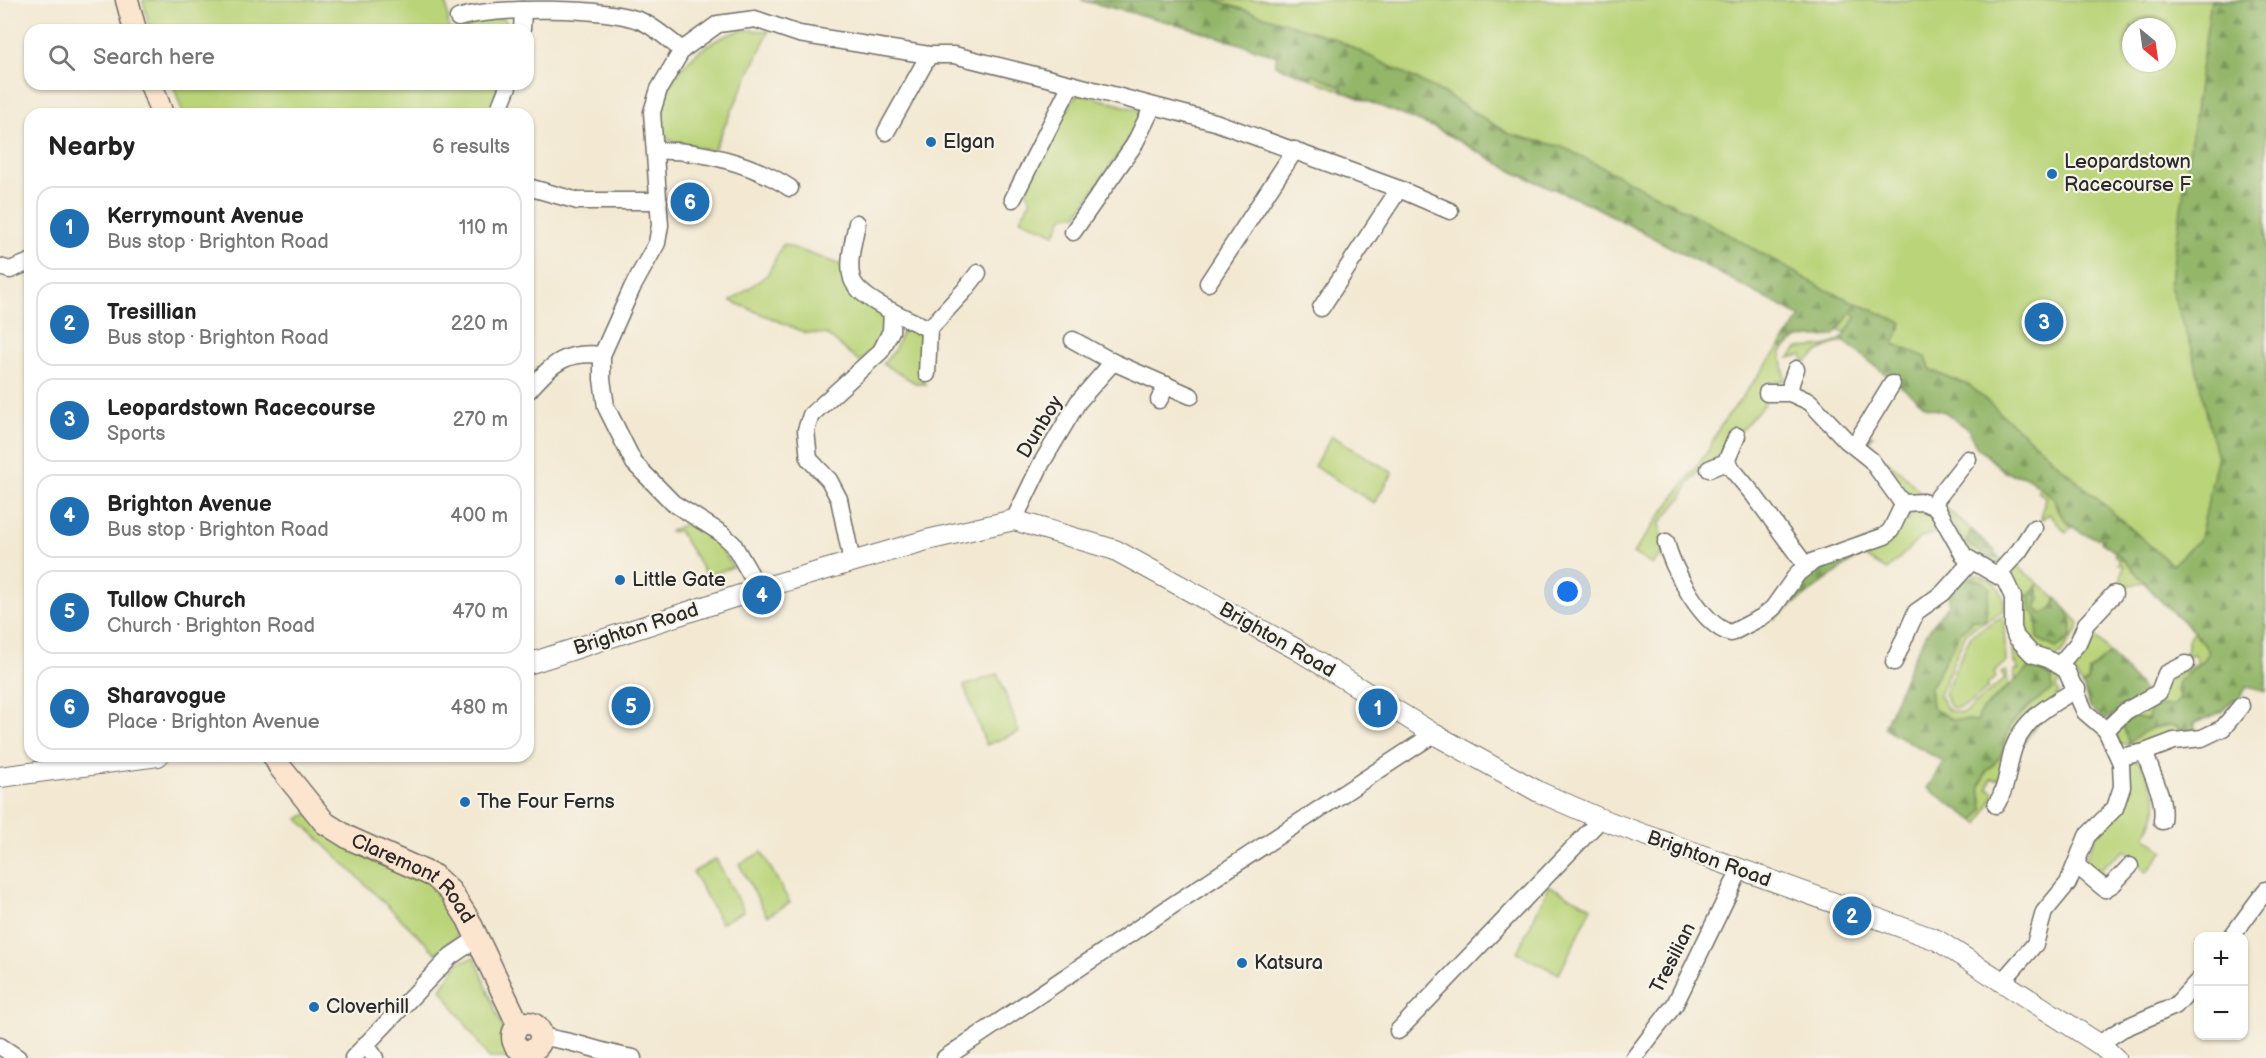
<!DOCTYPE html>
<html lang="en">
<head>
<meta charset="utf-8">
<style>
	:root { --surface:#fff; --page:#f2f2f2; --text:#222; --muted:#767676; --line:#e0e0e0; --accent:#1f6fb2 }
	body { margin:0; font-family:"Balsamiq Sans",sans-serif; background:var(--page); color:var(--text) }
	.controls { position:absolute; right:18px; bottom:18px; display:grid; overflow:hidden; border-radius:12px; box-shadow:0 2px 4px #0004 }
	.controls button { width:54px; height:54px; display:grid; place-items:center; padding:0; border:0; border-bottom:2px solid var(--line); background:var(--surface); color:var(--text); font:30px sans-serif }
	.compass { position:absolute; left:2122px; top:18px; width:54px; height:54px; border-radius:50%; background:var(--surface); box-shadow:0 2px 4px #0004; rotate:151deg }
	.you { position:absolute; left:1568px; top:592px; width:21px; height:21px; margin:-15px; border:4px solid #fff; border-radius:50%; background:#1a73e8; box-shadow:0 0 0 9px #1a73e833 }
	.badge { display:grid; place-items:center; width:39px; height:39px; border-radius:50%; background:var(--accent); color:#fff; font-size:20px; font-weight:700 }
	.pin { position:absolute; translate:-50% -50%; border:3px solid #fff; box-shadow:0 2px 6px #0006 }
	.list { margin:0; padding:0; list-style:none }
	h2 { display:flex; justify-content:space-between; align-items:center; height:78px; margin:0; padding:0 24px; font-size:26px }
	h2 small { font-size:20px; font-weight:400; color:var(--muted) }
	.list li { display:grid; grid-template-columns:39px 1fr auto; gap:18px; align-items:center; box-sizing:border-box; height:84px; margin:0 12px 12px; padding:0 12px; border:2px solid var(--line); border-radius:18px }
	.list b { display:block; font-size:22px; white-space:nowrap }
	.list p { margin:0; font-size:20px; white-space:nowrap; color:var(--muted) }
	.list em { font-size:20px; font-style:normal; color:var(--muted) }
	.icon { flex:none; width:33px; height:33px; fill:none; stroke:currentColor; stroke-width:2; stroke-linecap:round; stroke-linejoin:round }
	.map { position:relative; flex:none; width:2266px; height:1058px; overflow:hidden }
	.search { position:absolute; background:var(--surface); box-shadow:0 2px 4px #0004; left:24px; top:24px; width:510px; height:66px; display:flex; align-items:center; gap:15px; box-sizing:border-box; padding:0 21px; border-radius:18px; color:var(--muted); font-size:22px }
	.panel { position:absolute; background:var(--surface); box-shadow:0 2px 4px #0004; left:24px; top:108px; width:510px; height:654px; border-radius:18px }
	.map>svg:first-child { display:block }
</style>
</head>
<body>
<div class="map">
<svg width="2266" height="1058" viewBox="0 0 2266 1058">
	<defs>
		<pattern id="forest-firs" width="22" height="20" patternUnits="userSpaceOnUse" patternTransform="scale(1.5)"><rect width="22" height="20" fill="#93b669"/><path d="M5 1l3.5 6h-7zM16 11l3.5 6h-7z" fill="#789457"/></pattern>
	</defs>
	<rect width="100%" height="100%" fill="#f7f3e8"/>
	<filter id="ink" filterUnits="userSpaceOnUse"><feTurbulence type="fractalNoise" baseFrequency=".0167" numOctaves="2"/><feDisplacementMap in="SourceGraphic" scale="12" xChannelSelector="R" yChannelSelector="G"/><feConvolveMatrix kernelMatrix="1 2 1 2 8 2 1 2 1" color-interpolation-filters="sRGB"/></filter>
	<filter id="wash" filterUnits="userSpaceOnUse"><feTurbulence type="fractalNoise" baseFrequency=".008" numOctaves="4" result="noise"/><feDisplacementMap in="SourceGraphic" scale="24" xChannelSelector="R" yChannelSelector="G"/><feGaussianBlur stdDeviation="1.35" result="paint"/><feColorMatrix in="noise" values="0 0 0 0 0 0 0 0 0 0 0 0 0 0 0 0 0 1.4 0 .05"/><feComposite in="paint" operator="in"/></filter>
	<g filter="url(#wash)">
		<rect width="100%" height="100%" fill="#f3e9d3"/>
		<g fill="#bad479" stroke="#728052" stroke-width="1.5" fill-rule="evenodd">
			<path d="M143 0H446L449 29 456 30H150Z"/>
			<path d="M1214 0H2266V442L2213 481 2200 539 2172 565 2105 506 1960 390 1684 254 1592 205 1518 174 1436 128 1278 66 1272 19ZM2131 27H2167V63H2131Z"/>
			<path d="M503 18 514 30H459L467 27 471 21Z"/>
			<path d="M742 30 769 31 713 151 669 140 661 133C659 81 694 44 742 30Z"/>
			<path d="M173 84H504L493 114H183Z"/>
			<path d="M1082 94 1138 110 1141 115 1139 124 1077 215H1064L1055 234 1020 219 1031 200 1025 188 1072 101 1077 95Z"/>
			<path d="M783 244 849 268 882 303 887 333 860 362 826 334 806 333 731 301 767 275Z"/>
			<path d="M922 320 918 374 925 384H917L883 364 894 351 905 326Z"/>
			<path d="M1842 338 1844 341 1826 347 1804 363 1803 355 1789 358 1798 348C1811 347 1833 348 1842 338Z"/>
			<path d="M1781 345 1784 349 1781 351 1785 380 1766 385 1767 398 1764 404 1737 435 1724 454 1706 464 1691 480 1682 497 1660 523 1666 561 1659 556 1652 565 1633 553 1708 451 1719 428Z"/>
			<path d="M1870 434 1873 436 1866 445 1901 472 1924 496 1906 494 1865 446Z"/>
			<path d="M1332 436 1393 473 1374 503 1314 466Z"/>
			<path d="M2040 487 2054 498 2057 510 2072 527 2066 532 2049 514 2041 520 2045 497 2037 491Z"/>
			<path d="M1943 505 1996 552 1994 554 2003 561 1994 565 1969 553Z"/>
			<path d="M1923 510 1930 514 1939 531 1920 538 1887 570 1865 557 1856 558 1774 619 1772 616 1803 577 1903 520 1907 521 1914 511Z"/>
			<path d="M688 522 720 542V548L733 567 707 576 679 531 669 532Z"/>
			<path d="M2117 552 2145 583 2120 586 2123 565 2118 564 2120 560 2114 555Z"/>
			<path d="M2015 564 2056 598 2079 623 2077 632 2058 657 2042 652 2023 637 2009 576Z"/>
			<path d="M1974 575C1993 576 2006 591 2004 611L1967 631 1939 695 1948 710 1961 713 1967 711 2005 678 2001 673 2006 671 2009 685 1981 711 1978 721 1951 719 1932 708 1930 688 1961 631 1974 620 1984 582 1970 578Z"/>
			<path d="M2003 616 2006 662 1994 673 1996 677 1986 686 1988 688C1977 697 1966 711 1951 707L1944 694 1971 635Z"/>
			<path d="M2089 629 2110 653 2089 671 2088 682 2083 686 2070 666 2071 659Z"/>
			<path d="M2195 630 2210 653C2199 672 2187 668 2177 690L2180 699C2169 708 2154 720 2140 719L2142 730 2170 725 2178 727 2179 735 2149 744H2120L2114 731 2173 676 2198 663 2194 654 2185 656 2189 637Z"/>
			<path d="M2013 648 2023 660 2033 665 2021 678 2015 679 2014 671 2018 670 2017 664H2014Z"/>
			<path d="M2036 666 2054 674 2060 682 2056 689 2059 692 1999 779H1991L1988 788 1995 793 1979 824 1975 821 1983 808 1980 786 1986 772 2000 757 2011 724 2049 689 2052 679Z"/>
			<path d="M998 674 1019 732 986 745 964 686Z"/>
			<path d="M2131 760 2140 762C2157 796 2164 801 2145 837L2164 851 2147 872 2125 850 2101 868 2106 879 2085 860Z"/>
			<path d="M310 813 439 885 462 914 456 937 436 953 298 819Z"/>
			<path d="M762 852 790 903 767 916 739 864Z"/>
			<path d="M716 859 744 911 721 923 693 872Z"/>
			<path d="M1549 886 1592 907 1559 974 1517 953Z"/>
			<path d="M475 957 514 1058H489L441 989 459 962Z"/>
		</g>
		<g fill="url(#forest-firs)" stroke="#5f704a" stroke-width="1.5">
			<path d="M1081 0H1214L1333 38 1440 91 1509 134 1563 147 1700 218 1822 288 1902 323 1894 344 1926 357 1931 370 1970 386 2172 565 2200 539 2217 459 2192 348 2170 286 2211 0H2266V692L2247 687 2237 702 2234 700 2223 711 2194 724 2197 732 2179 735 2178 727C2160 722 2141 731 2129 743L2122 723 2134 716 2148 720 2150 706 2173 705 2180 699 2178 682C2188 670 2201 667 2209 652 2193 627 2181 621 2161 601 2141 581 2126 557 2101 542L2103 539C2081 537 2059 521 2054 498L2028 478 2005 472 1976 446 1969 430 1945 412 1927 407 1844 341 1842 338 1857 316 1851 312 1834 336 1798 338 1784 349 1781 345 1801 317 1592 205 1518 174 1436 128 1341 91 1343 88 1313 74 1311 77 1275 65 1277 56 1188 27Z"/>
			<path d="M1971 529 1996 552 1994 554 1997 556 1990 558 1966 543Z"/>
			<path d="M1855 556H1865L1856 558 1794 604 1798 588 1812 572 1820 571 1834 560 1844 562Z"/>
			<path d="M1966 577 1984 582 1990 587 1985 620H1974L1961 631 1930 688 1932 708 1951 719 1977 721 1981 711 2033 665 2052 679 2053 689 2030 705 2011 724 2000 757 1986 772 1980 786 1983 809 1975 821 1927 788 1944 762 1884 728C1902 686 1916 638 1949 605V594Z"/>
			<path d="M2037 585 2040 599 2036 608 2041 613C2049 612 2056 607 2056 598 2069 611 2074 618 2071 637L2056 648 2038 639 2036 615 2030 610V597L2024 596 2031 593Z"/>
			<path d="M2110 653 2147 694 2105 720 2090 708 2083 686 2088 682 2089 671Z"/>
		</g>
	</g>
	<g filter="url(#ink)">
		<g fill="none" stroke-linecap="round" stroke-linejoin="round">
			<defs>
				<g id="minor">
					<path d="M458 18C496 6 604 7 641 21 655 27 669 40 682 50"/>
					<path d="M522 30 523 10"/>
					<path d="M497 114 509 84"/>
					<path d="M886 132 929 55"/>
					<path d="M656 151C698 149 754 164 790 188"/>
					<path d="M528 187 578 201H659"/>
					<path d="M1013 199 1071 84"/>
					<path d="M857 223C854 239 847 263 852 279 859 300 909 319 929 329"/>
					<path d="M1073 232 1134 145 1153 106"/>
					<path d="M0 267 10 270 30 262"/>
					<path d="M1208 283 1295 150"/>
					<path d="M1321 308 1399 189"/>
					<path d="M1073 340 1113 362 1191 396"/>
					<path d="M927 374 929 329 964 291 978 273"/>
					<path d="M528 391C553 364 563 351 602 355"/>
					<path d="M1767 393H1790L1810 402 1846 440 1871 460 1900 500 1904 503 1923 502 1937 508 1964 556 2005 580 2013 597V628L2016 637 2032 654 2048 659 2066 670 2085 712 2106 730 2121 763 2122 787 2115 808 2087 836 2068 883 2044 912 2035 944 2001 983"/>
					<path d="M1790 393 1791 383 1796 369"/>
					<path d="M1159 400 1167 385"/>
					<path d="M1854 446 1892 384"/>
					<path d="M1726 462 1753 494 1806 566"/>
					<path d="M1709 469 1726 462 1737 436"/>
					<path d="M1932 505 1968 459"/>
					<path d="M1014 520 1041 464 1078 402 1113 362"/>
					<path d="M1666 542C1672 568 1702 626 1731 633L1762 617 1773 608 1798 573 1814 561 1885 536 1891 530 1904 503"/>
					<path d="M852 562 839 499 829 480 809 459 806 430 811 415 881 351 891 331 892 311"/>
					<path d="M1998 574 2019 551 2034 528"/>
					<path d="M759 589 733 544 721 533 673 503 634 463 606 407 602 379V355L632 288 657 243 660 225 652 112 659 89 682 50 718 24 755 19 799 34 929 55H954L1071 84 1215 122 1399 189 1450 211"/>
					<path d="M1894 662 1916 612 1943 593 1971 562"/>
					<path d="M2060 664 2078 643 2086 624 2114 594"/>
					<path d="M2106 730 2126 711 2153 696 2159 692 2166 674 2186 664"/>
					<path d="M2145 752C2151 777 2166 795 2162 821"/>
					<path d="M2120 757 2145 752 2174 741 2202 738 2223 728 2241 706"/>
					<path d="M1996 805C2006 790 2007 774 2011 757 2019 721 2048 706 2077 689"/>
					<path d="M2076 865 2105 889 2113 884 2130 866"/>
					<path d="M2232 936 2266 890"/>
					<path d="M1398 1031 1601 819"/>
					<path d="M542 1037C573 1040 602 1053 633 1058"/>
					<path d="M366 1044 375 1058"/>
					<path d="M2099 1044 2122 1029 2175 1006 2198 981"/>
					<path d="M0 1046 18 1058"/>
					<path d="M353 1058 451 956 478 938"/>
					<path d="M945 1058 1176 903 1434 734"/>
					<path d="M1634 1058 1675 1004 1740 870"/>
				</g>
				<g id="tertiary">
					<path d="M528 664 759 589 927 540 1014 520 1115 550 1296 649 1434 734 1539 792 1601 819 1937 940 2099 1044 2115 1058"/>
					<path d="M0 777 158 756"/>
				</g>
				<g id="secondary">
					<path d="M127 0 135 30"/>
					<path d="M151 84 162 114"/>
					<path id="s1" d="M274 756 280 767 325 823 349 838 434 876 450 891 468 919 519 1026"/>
					<circle cx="527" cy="1037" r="14"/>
				</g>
			</defs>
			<use href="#minor" stroke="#716e66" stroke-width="19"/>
			<use href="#tertiary" stroke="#716e66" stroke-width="22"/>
			<use href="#secondary" stroke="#716e66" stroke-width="25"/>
			<use href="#minor" stroke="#fff" stroke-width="16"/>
			<use href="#tertiary" stroke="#fff" stroke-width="20"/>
			<use href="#secondary" stroke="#fce5cf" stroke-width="22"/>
		</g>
	</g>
	<g fill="#1f6fb2" stroke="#f7f3e8" stroke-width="2">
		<circle cx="931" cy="142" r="6"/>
		<circle cx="2052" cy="174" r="6"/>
		<circle cx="620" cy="580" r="6"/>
		<circle cx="465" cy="802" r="6"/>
		<circle cx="1242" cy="963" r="6"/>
		<circle cx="314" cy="1007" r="6"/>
	</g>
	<g text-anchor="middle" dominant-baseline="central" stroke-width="4.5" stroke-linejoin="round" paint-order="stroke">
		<g font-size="20" fill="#2b2b2b" stroke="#f7f3e8" text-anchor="start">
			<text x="943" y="142">Elgan</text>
			<text x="2064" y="162">Leopardstown<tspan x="2064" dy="23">Racecourse F</tspan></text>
			<text x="632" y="580">Little Gate</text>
			<text x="477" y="802">The Four Ferns</text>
			<text x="1254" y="963">Katsura</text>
			<text x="326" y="1007">Cloverhill</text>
		</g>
		<g font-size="20" fill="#2b2b2b" stroke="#f7f3e8">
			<text transform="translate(1040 427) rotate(-59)">Dunboy</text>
			<text transform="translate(636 629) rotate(-18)">Brighton Road</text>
			<text transform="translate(1277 640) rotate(30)">Brighton Road</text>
			<text transform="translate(1709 859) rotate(20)">Brighton Road</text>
			<text stroke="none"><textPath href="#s1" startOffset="190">Claremont Road</textPath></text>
			<text transform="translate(1673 958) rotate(-63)">Tresilian</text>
		</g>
	</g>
</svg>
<div class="controls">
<button>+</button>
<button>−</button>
</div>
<svg class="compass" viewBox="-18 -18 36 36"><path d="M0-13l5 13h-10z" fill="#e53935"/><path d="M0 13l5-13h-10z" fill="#767676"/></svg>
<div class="you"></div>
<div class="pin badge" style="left:1378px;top:708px">1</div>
<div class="pin badge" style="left:1852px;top:916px">2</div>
<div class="pin badge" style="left:2044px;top:322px">3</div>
<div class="pin badge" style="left:762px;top:595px">4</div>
<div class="pin badge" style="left:631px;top:706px">5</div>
<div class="pin badge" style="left:690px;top:202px">6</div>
<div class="search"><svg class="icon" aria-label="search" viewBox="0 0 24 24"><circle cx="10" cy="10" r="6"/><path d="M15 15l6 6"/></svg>Search here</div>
<section class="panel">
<h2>Nearby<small>6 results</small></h2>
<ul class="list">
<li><span class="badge">1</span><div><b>Kerrymount Avenue</b><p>Bus stop · Brighton Road</p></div><em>110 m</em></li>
<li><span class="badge">2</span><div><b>Tresillian</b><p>Bus stop · Brighton Road</p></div><em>220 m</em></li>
<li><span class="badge">3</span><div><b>Leopardstown Racecourse</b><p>Sports</p></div><em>270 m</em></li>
<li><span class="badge">4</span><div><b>Brighton Avenue</b><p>Bus stop · Brighton Road</p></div><em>400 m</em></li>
<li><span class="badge">5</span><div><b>Tullow Church</b><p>Church · Brighton Road</p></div><em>470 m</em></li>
<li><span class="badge">6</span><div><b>Sharavogue</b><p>Place · Brighton Avenue</p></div><em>480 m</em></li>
</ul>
</section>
</div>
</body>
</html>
